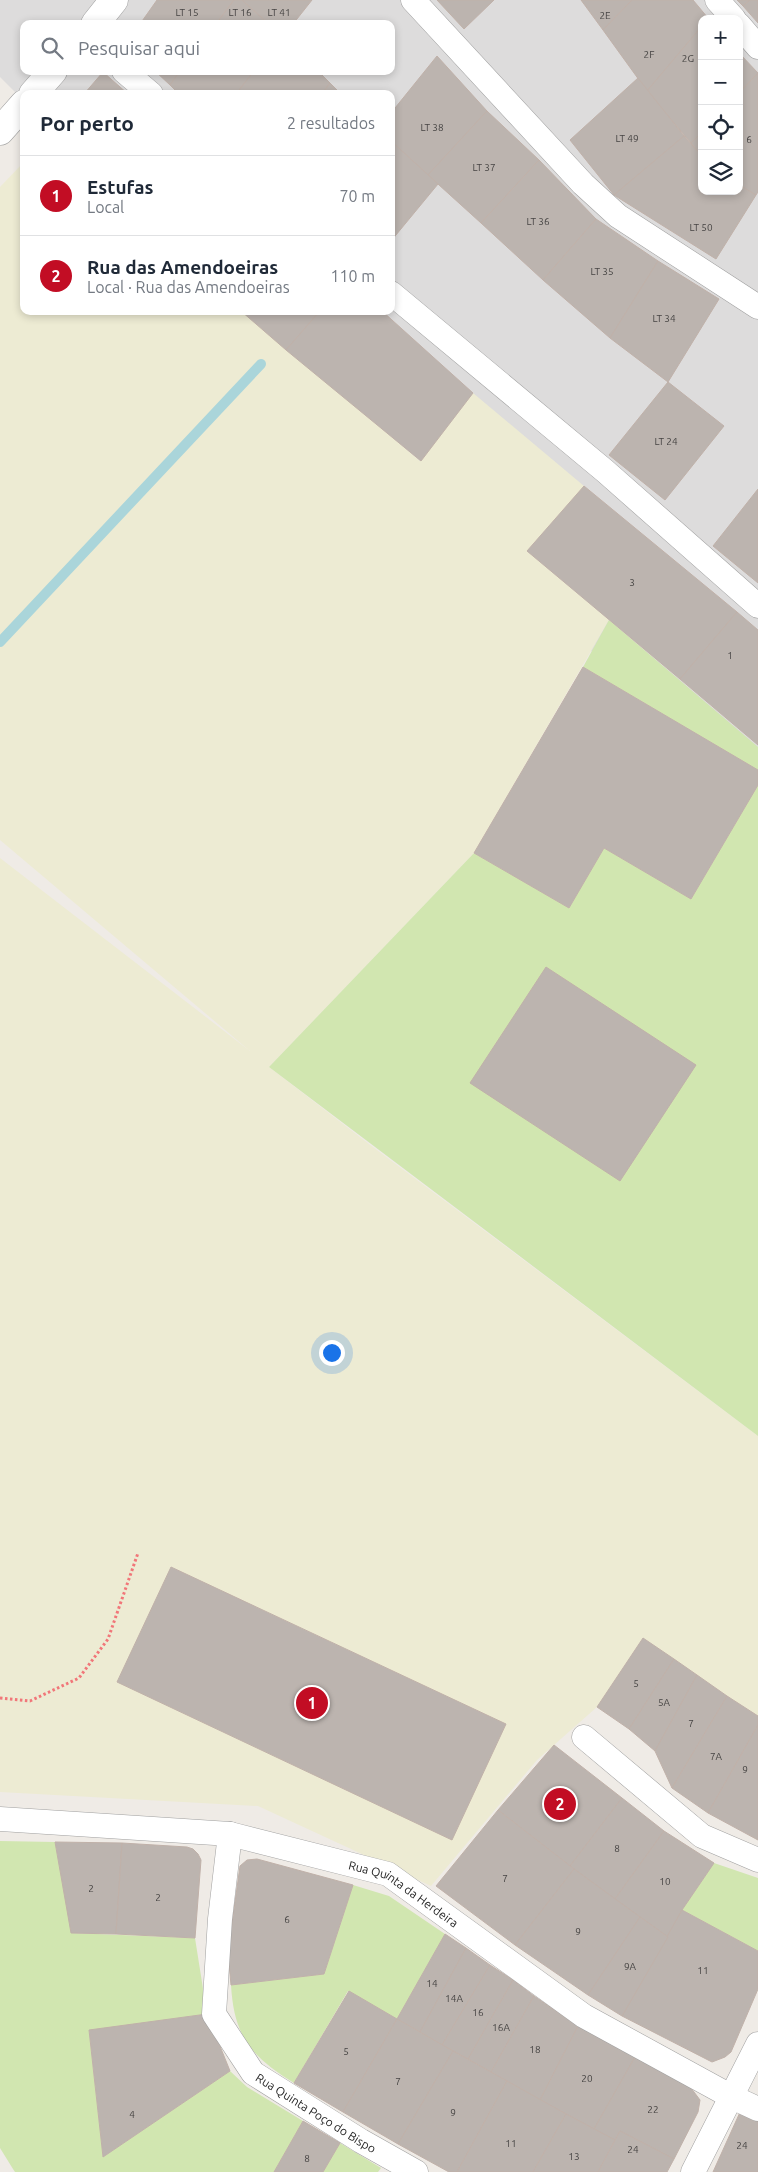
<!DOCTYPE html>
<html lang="pt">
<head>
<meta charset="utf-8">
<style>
	:root { --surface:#fff; --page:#f2f2f3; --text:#1f2937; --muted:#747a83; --line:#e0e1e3; --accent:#c20d24 }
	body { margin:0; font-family:Ubuntu,sans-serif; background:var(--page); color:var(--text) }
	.controls { position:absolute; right:15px; top:15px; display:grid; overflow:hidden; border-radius:10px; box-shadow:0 2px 8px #0003 }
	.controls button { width:45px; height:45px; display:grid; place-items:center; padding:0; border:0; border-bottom:1px solid var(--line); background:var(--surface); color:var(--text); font:25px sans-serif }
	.you { position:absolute; left:331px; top:1352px; width:18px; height:18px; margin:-12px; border:4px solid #fff; border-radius:50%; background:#1a73e8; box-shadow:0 0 0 8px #1a73e833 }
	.badge { display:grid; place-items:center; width:32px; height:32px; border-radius:50%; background:var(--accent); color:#fff; font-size:16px; font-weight:700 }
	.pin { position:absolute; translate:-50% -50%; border:2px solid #fff; box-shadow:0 1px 5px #0006 }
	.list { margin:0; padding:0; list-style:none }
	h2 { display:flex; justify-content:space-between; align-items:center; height:65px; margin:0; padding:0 20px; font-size:21px }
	h2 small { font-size:16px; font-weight:400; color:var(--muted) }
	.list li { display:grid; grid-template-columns:32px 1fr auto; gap:15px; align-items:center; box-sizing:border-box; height:80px; padding:0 20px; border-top:1px solid var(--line) }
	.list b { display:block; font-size:19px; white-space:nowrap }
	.list p { margin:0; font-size:16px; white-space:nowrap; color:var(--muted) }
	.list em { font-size:16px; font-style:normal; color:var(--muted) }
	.icon { flex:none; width:28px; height:28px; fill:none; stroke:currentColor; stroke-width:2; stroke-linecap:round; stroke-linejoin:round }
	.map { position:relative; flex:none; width:758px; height:2172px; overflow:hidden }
	.search { position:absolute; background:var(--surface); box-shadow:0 2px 8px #0003; left:20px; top:20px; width:375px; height:55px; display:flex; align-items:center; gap:12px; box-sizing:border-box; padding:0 18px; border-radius:10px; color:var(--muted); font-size:19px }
	.panel { position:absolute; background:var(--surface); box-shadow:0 2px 8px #0003; left:20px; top:90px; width:375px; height:225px; border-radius:10px }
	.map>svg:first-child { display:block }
</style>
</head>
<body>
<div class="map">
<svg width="758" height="2172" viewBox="0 0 758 2172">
	<rect width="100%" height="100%" fill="#efebe6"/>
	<path fill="#dddcdc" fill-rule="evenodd" d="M0 0H758V808L230 311H391V94H24V101L0 77ZM702 19H739V191H702ZM24 24H391V71H24Z"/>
	<path fill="#edebd3" d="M24 162V311H243L420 461 473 393 584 486 527 551 609 620 474 853 269 1067 369 1144 758 1436V1717L643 1638 597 1707 537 1760 431 1886 258 1806 0 1792V858L250 1051 0 840V187Z"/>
	<g fill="#d1e6b0">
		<path d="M609 620 758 747V770L583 667Z"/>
		<path d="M758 785V1436L269 1067 474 853 569 908 604 848 691 899Z"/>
		<path d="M0 1841 55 1842 72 1933 195 1938 207 2014 89 2031 103 2157 230 2071 247 2087 303 2121 274 2172H15L13 2169 0 2148Z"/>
		<path d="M714 1863 758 1878V1951L682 1910Z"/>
		<path d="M353 1885 389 1896 445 1934 397 2019 348 1991 294 2083C251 2056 234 2037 231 1985L324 1974Z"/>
		<path d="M340 2143 381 2168 378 2172H323Z"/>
	</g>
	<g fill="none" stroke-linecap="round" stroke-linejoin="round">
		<path stroke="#aad5da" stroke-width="10" d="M0 642 261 364"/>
	</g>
	<g fill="#bcb4af" stroke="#c0b1a9">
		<path d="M157 0H234L216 24H140Z"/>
		<path d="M234 0H242L269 24H216Z"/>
		<path d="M242 0H312L293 24H269Z"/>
		<path d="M437 0H494L464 29Z"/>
		<path d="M581 0H632L603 30Z"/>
		<path d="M632 0H693L708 18 702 19V26L647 91 603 30Z"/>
		<path d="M737 0H750L743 6Z"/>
		<path d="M750 0H758V23L743 6Z"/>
		<path d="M702 26V132L691 143 647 91Z"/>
		<path d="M739 53 758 73 739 93Z"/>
		<path d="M437 56 487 111 428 175 391 141V113Z"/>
		<path d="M155 71H180L170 85Z"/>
		<path d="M180 71H254L236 94H179L170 85Z"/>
		<path d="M254 71H318L330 83 322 94H236Z"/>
		<path d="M103 72 128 94H84Z"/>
		<path d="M758 73V192L756 195 739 185V93Z"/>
		<path d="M638 78 684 136 614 195 570 140Z"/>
		<path d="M330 83 341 94H322Z"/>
		<path d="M487 111 539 160 481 223 428 175Z"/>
		<path d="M702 132V156L691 143Z"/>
		<path d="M684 136 702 156V191H739V185L756 195 716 259 614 195Z"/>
		<path d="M391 141 438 184 391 241Z"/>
		<path d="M539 160 596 219 543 280 481 223Z"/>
		<path d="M596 219 658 261 610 338 543 280Z"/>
		<path d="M658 261 719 299 668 382 610 338Z"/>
		<path d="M241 311H320L286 350Z"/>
		<path d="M320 311H382L473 393 421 461 286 350Z"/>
		<path d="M668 382 724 426 665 500 609 455Z"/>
		<path d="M584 486 737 612 680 679 527 551Z"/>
		<path d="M758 489V583L713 546Z"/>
		<path d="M737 612 758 630V745L680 679Z"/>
		<path d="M583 667 758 770V785L691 899 604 848 569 908 474 853Z"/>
		<path d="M546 967 696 1065 620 1181 470 1083Z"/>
		<path d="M171 1567 506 1724 452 1840 117 1682Z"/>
		<path d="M643 1638 674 1659 629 1729 597 1707Z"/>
		<path d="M674 1659 697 1675 655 1751 629 1729Z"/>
		<path d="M697 1675 727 1696 672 1788 655 1751Z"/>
		<path d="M727 1696 758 1716V1725L708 1813 672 1788Z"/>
		<path d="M758 1725V1840L708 1813Z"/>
		<path d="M554 1745 622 1798 570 1866 498 1810Z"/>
		<path d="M622 1798 664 1831 615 1899 570 1866Z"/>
		<path d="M498 1810 574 1869 515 1945 436 1886Z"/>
		<path d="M664 1831 714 1863 682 1910 668 1937 615 1899Z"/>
		<path d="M55 1842 122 1843 116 1934 71 1933Z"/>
		<path d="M122 1843 187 1847 193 1849 198 1854 201 1860 195 1938 116 1934Z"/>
		<path d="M257 1859 353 1885 324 1974 231 1985 228 1953 240 1866 247 1860Z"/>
		<path d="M574 1869 640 1917 588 1995 515 1945Z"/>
		<path d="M682 1910 758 1951V1989L731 2052 725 2057 712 2062 622 2016Z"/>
		<path d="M640 1917 668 1937 622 2016 588 1995Z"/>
		<path d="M445 1934 466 1948 420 2032 397 2019Z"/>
		<path d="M466 1948 490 1965 442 2045 420 2032Z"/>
		<path d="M490 1965 513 1980 468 2059 442 2045Z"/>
		<path d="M513 1980 534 1996 491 2072 468 2059Z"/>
		<path d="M349 1991 397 2019 343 2112 294 2083Z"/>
		<path d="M534 1996 578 2026 540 2100 491 2072Z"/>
		<path d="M207 2014 230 2071 103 2157 89 2030Z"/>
		<path d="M397 2019 453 2051 398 2144 343 2112Z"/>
		<path d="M578 2026 635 2057 594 2129 540 2100Z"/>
		<path d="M453 2051 507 2081 457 2172H449L398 2144Z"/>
		<path d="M635 2057 691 2088 700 2100 698 2112 674 2159 620 2131 615 2140 594 2129Z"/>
		<path d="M507 2081 566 2114 533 2172H457Z"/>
		<path d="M741 2110 758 2118V2172H713Z"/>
		<path d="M566 2114 615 2140 598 2172H533Z"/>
		<path d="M303 2121 340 2143 323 2172H274Z"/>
		<path d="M620 2131 674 2159 667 2172H598Z"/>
	</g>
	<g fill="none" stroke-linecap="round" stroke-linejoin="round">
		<defs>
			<g id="minor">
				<path d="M413 0 583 184 618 216 758 307"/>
				<path d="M717 0 734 19"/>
				<path d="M739 25 758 47"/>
				<path d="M124 71 151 94"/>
				<path d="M391 293 605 471 758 606"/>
				<path d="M584 1737 702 1836 758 1860"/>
				<path id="s1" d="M0 1819 230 1834 388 1874 584 2016 732 2097 758 2109"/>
				<path id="s2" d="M230 1834 220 1919 214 2014 253 2073 361 2141 416 2172"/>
				<path d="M693 2172 758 2044"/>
			</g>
			<g id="tertiary">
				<path d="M95 24 114 0"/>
				<path d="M33 94 53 71"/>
				<path d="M0 131 24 104"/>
			</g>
		</defs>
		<use href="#minor" stroke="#a0a0a0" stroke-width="25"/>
		<use href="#tertiary" stroke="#a0a0a0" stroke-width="29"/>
		<path stroke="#f17679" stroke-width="3" stroke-dasharray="2.5 2.5" stroke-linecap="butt" d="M0 1698 30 1701 79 1678 108 1639 138 1553"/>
		<use href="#minor" stroke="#fff" stroke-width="24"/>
		<use href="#tertiary" stroke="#fff" stroke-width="28"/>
	</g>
	<g text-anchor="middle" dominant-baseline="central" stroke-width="4" stroke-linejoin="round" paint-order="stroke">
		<g font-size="10" fill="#464443">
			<text x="187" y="12">LT 15</text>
			<text x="240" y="12">LT 16</text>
			<text x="279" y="12">LT 41</text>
			<text x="605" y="15">2E</text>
			<text x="649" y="54">2F</text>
			<text x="688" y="58">2G</text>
			<text x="432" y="127">LT 38</text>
			<text x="627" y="138">LT 49</text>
			<text x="749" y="139">6</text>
			<text x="484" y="167">LT 37</text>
			<text x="538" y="221">LT 36</text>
			<text x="701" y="227">LT 50</text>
			<text x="602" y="271">LT 35</text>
			<text x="664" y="318">LT 34</text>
			<text x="666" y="441">LT 24</text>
			<text x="632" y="582">3</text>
			<text x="730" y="655">1</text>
			<text x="636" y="1683">5</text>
			<text x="664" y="1702">5A</text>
			<text x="691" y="1723">7</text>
			<text x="716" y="1756">7A</text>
			<text x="745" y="1769">9</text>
			<text x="617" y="1848">8</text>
			<text x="505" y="1878">7</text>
			<text x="665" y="1881">10</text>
			<text x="91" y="1888">2</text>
			<text x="158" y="1897">2</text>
			<text x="287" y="1919">6</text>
			<text x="578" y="1931">9</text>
			<text x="630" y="1966">9A</text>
			<text x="703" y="1970">11</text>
			<text x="432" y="1983">14</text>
			<text x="454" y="1998">14A</text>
			<text x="478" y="2012">16</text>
			<text x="501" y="2027">16A</text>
			<text x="535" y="2049">18</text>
			<text x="346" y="2051">5</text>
			<text x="587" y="2078">20</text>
			<text x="398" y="2081">7</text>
			<text x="653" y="2109">22</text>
			<text x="453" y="2112">9</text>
			<text x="132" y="2114">4</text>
			<text x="511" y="2143">11</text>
			<text x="742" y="2145">24</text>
			<text x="633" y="2149">24</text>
			<text x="574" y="2156">13</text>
			<text x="307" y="2158">8</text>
		</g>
		<g font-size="12" fill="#1f1f1f" stroke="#fff">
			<text stroke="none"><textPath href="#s1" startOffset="416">Rua Quinta da Herdeira</textPath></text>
			<text stroke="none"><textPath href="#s2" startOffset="326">Rua Quinta Poço do Bispo</textPath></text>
		</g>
	</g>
</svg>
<div class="controls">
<button>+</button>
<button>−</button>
<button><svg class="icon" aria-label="locate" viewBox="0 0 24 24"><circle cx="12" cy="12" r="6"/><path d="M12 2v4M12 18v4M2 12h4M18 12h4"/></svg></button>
<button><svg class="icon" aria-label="layers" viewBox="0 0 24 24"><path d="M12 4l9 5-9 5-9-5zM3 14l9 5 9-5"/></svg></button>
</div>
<div class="you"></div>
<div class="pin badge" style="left:312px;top:1703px">1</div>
<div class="pin badge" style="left:560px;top:1804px">2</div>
<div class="search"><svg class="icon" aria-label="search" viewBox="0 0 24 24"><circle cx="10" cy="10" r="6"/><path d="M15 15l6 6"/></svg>Pesquisar aqui</div>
<section class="panel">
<h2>Por perto<small>2 resultados</small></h2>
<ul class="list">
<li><span class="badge">1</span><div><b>Estufas</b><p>Local</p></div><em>70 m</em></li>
<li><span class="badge">2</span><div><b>Rua das Amendoeiras</b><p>Local · Rua das Amendoeiras</p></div><em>110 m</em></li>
</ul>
</section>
</div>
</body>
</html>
